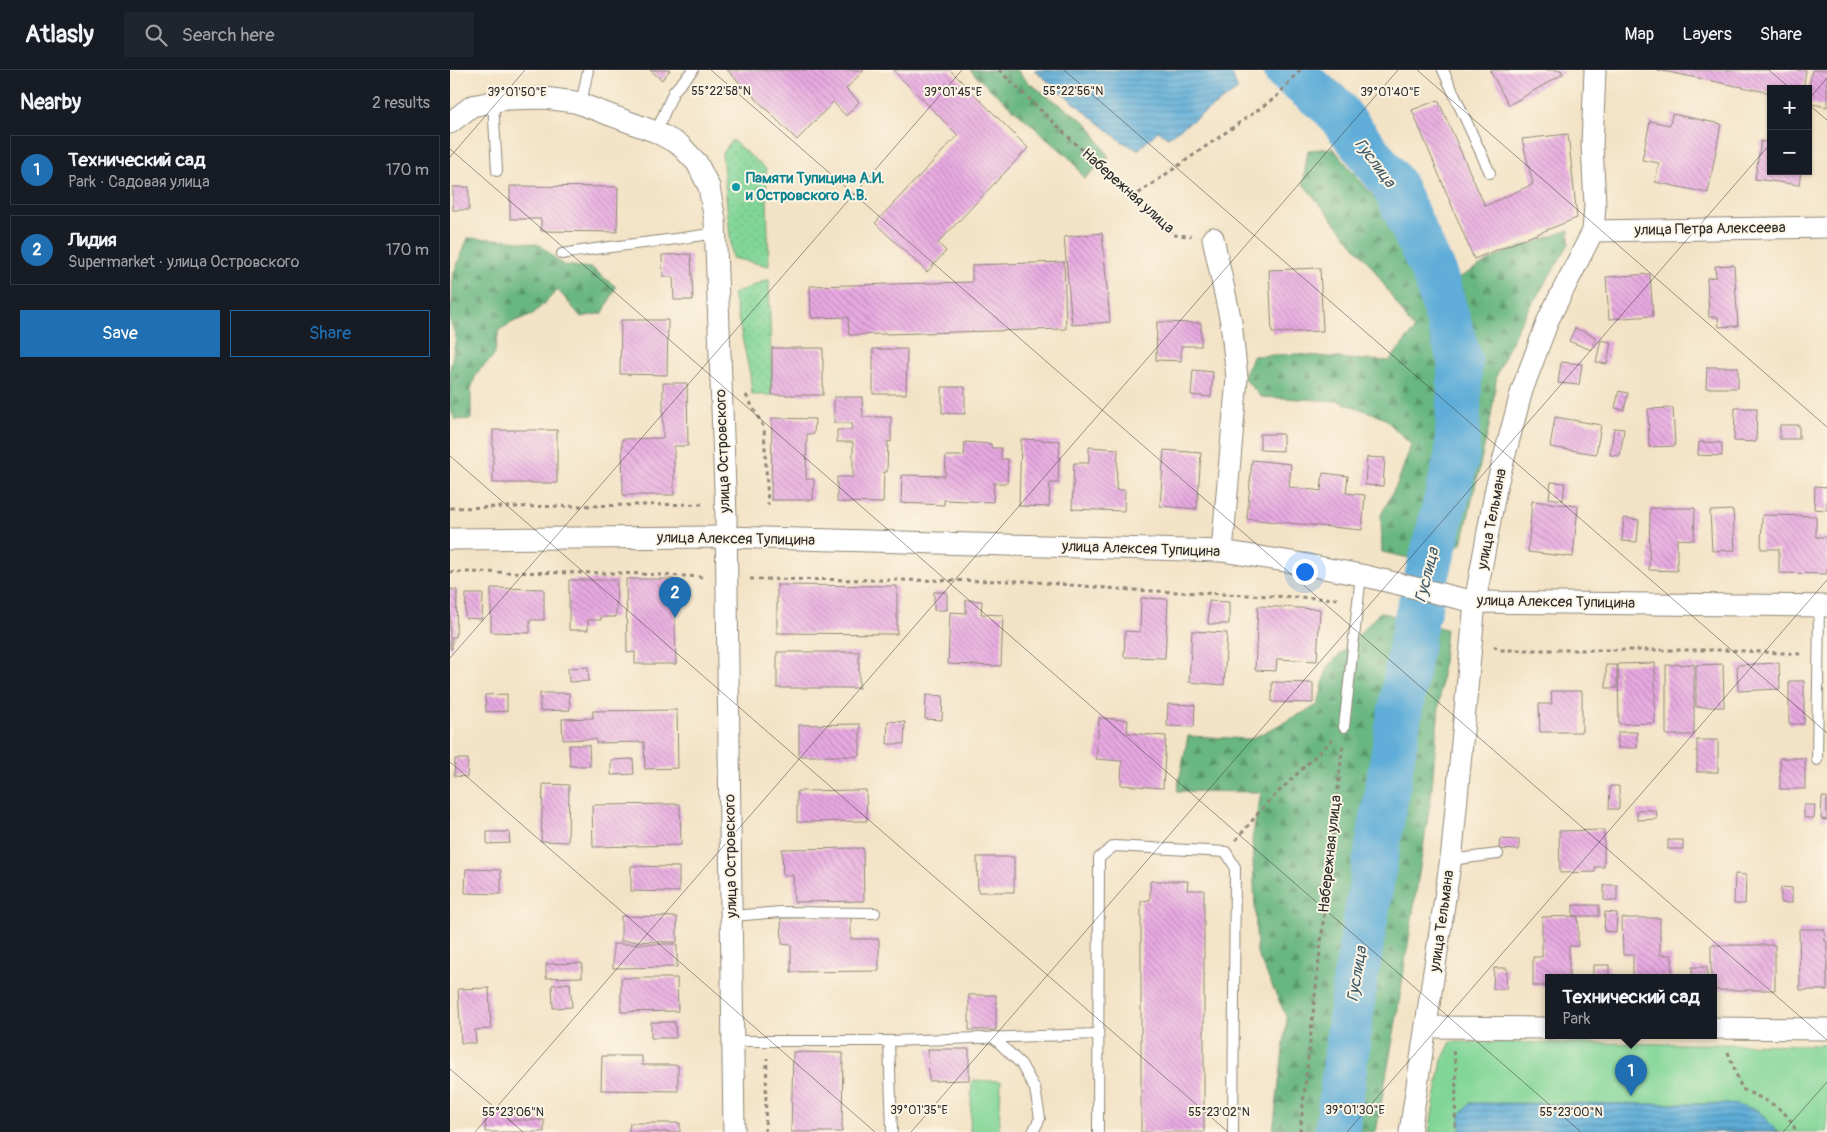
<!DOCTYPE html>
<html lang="en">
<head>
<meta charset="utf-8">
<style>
	:root { --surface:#171b24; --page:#20242c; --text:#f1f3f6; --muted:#9ea1a6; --line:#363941; --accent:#1f6fb2 }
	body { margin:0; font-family:Pangolin,sans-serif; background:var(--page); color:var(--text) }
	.controls { position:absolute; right:15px; top:15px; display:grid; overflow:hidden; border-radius:0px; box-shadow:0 1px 4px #0004 }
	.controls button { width:45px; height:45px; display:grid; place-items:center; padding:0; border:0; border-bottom:1px solid var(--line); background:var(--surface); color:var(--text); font:25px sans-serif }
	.you { position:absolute; left:854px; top:501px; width:18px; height:18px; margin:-12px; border:4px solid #fff; border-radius:50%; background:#1a73e8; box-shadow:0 0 0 8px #1a73e833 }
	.badge { display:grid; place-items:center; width:32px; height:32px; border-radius:50%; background:var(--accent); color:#fff; font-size:16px; font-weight:700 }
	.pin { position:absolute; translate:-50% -41px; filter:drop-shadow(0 1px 2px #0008) }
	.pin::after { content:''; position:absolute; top:26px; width:18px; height:15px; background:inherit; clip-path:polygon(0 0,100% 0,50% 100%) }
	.popup { position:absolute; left:1095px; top:904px; width:172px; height:65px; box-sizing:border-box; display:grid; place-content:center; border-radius:0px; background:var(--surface); filter:drop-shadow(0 1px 4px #0005); font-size:16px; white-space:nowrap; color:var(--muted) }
	.popup b { font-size:19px; color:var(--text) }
	.popup::after { content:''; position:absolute; left:50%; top:100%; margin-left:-10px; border:10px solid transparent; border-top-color:var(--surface) }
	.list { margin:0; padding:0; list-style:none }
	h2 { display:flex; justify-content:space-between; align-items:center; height:65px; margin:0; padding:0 20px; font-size:21px }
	h2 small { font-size:16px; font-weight:400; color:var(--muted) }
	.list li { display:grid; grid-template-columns:32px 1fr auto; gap:15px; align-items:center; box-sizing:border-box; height:70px; margin:0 10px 10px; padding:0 10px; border:1px solid var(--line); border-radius:0px }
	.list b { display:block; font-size:19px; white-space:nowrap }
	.list p { margin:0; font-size:16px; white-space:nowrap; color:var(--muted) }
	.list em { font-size:16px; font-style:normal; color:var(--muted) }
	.actions { display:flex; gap:10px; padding:15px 20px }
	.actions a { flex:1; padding:11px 0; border:1px solid var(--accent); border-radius:0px; text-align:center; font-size:18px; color:var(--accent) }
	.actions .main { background:var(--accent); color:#fff }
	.icon { flex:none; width:28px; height:28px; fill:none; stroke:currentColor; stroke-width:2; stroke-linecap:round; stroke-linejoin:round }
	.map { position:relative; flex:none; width:1377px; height:1062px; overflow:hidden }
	header { display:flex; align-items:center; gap:30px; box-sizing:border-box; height:70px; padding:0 25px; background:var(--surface); border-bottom:1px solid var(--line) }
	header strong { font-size:24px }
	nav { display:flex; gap:28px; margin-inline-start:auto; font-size:18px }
	.search { width:350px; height:45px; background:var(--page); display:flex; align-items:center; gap:12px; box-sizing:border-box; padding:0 18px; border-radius:0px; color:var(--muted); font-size:19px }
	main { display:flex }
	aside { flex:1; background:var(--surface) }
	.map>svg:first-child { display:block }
</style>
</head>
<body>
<header>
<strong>Atlasly</strong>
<div class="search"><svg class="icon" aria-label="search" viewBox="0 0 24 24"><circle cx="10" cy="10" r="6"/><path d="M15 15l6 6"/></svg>Search here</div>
<nav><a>Map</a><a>Layers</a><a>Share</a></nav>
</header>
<main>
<aside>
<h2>Nearby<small>2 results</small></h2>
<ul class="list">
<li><span class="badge">1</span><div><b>Технический сад</b><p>Park · Садовая улица</p></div><em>170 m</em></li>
<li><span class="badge">2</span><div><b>Лидия</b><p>Supermarket · улица Островского</p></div><em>170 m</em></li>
</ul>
<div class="actions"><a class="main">Save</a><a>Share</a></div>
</aside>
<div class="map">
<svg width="1377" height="1062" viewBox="0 0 1377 1062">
	<defs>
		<pattern id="grass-dots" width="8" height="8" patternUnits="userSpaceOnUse" patternTransform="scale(1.25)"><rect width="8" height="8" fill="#81d597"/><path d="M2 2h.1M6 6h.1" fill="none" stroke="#70b782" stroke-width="1.8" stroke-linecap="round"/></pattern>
		<pattern id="forest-firs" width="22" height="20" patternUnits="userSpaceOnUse" patternTransform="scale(1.25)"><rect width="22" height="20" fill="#68b680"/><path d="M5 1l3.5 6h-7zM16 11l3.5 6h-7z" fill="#569469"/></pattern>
		<pattern id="water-rules" width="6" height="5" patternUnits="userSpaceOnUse" patternTransform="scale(1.25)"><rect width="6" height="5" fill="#5eadd8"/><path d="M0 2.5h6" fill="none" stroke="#4e8daf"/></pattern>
		<pattern id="building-back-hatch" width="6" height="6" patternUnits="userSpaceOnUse" patternTransform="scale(1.25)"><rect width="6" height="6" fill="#e8a9e2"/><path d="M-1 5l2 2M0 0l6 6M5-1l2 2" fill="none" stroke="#bc8ab7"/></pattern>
	</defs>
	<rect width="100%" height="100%" fill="#fcf5e5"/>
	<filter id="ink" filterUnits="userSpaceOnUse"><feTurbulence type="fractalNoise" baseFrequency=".02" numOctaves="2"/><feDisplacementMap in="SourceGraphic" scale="10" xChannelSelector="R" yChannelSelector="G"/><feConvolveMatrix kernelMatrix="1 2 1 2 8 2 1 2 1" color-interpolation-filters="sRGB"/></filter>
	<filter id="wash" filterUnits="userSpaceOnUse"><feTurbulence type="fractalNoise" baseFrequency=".0096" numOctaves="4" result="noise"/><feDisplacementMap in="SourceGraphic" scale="20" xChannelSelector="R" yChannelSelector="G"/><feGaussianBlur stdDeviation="1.12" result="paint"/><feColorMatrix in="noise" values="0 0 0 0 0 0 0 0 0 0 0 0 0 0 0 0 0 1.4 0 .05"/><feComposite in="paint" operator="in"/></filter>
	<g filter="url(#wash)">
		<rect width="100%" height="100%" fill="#f3e3c6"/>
		<g fill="url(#grass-dots)" stroke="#568061">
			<path d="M282 70 316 99 319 196 282 188 272 84Z"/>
			<path d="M319 209 322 325H302L300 305 283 224Z"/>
		</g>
		<g fill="url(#forest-firs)" stroke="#4a7056">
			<path d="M520 0H567L579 13 638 54 659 87 634 109 623 91 538 17Z"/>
			<path d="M883 78 943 150 982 231 1005 210 1049 185 1119 160V174L1068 257 1047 304 1041 347 1012 474 959 488 932 482 931 445 948 412 961 375 933 347 888 331 811 327 793 307 803 286 846 284 900 289 939 291 964 260 923 198 853 114 858 80Z"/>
			<path d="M18 168 62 170 90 175 113 195 142 198 166 217 153 243 131 247 108 220 82 245 65 251 49 260 44 286 26 304 21 319V349L5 350 0 338V300L6 267 0 251V236L2 235 3 205Z"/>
			<path d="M930 542 996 559 981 727 945 958 926 1062H823L837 948 807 883 802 769 811 722 727 721 738 666 801 669 868 635 877 598Z"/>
		</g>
		<g fill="#81d597" stroke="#568061">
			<path d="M1001 972 1377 975V1062H979L992 990Z"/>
			<path d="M522 1010 551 1011 549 1062H520Z"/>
		</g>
		<g fill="url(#water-rules)" stroke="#446c82">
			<path d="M584 0H784L781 2 788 20 718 67 708 61 688 80 671 71Z"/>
			<path d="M1020 1033 1281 1034 1308 1040 1327 1062H1011L1010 1045Z"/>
		</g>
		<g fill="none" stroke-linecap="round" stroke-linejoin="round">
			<path stroke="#5eadd8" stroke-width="45" d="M836 0 883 37 943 114 985 206 1010 291 1007 386 964 558 905 912 887 1062"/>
		</g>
		<g id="blocks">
			<g fill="url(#building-back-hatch)">
				<path d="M200 0H220L212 10Z"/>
				<path d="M277 0H414L396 19 409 32 396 46 383 32 347 70Z"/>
				<path d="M443 0H500L578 78 488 173 496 181 477 202 425 153 508 65Z"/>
				<path d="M1042 0H1111L1113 4 1059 35 1040 1Z"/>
				<path d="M1208 0H1356L1353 19H1321V23Z"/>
				<path d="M1362 0H1377V37L1358 33V22Z"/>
				<path d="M988 30 1035 136 1083 114 1072 69 1118 64 1127 148 1024 189 962 40Z"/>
				<path d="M1222 44 1271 54 1258 123 1205 112 1209 93 1192 90 1200 51 1220 55Z"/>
				<path d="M1311 71 1321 73V101H1351L1349 115 1305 109Z"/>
				<path d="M60 116 168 117 167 162 91 161V149H60Z"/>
				<rect x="3" y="117" width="16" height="23"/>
				<path d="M652 163 660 252 622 255 614 167Z"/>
				<path d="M241 184 243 230H224L223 207H213L212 185Z"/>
				<path d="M614 192 616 259 399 265 398 247 361 248 360 216 522 212V195Z"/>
				<path d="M1284 195 1288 256 1269 257 1268 247H1259L1257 208 1266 207 1265 196Z"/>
				<path d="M870 198 873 261 822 263 819 200Z"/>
				<path d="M1200 204 1203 246 1159 249 1156 207Z"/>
				<path d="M171 250H218L217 305 170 304Z"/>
				<path d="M707 252 751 253V276H731V291L706 290Z"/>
				<path d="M1125 258 1146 267 1141 280 1119 271Z"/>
				<path d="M1151 270 1161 272 1157 294 1146 292Z"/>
				<rect x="322" y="278" width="51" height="47"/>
				<path d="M423 279H457L456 324H423Z"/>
				<path d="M1111 292 1132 294 1129 315 1108 313Z"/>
				<path d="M1257 297H1288V318H1256Z"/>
				<path d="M743 300 763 302 761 327 741 325Z"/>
				<path d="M213 313H237L238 376H224V425H173L172 369 213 368Z"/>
				<path d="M492 317H515V344L492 343Z"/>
				<path d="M1169 321 1178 323 1174 340 1165 338Z"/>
				<path d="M384 327H412L413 347H441V372L438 371 437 402H434L433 433 387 432V407H403V372H387V360H401L402 353H384Z"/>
				<path d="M1223 338 1225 376 1199 377 1198 339Z"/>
				<path d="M1285 338H1307L1306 372 1284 371Z"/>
				<path d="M1105 347 1151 355 1146 384 1100 377Z"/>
				<path d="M322 348 365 349 364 364H357L356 409H364L363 430H321Z"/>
				<rect x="1330" y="355" width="19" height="14"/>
				<path d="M1164 358 1174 359 1170 386 1160 385Z"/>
				<rect x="43" y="360" width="64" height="53"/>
				<path d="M810 364H833V381L810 380Z"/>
				<path d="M571 369 610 371 608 413H600L599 437 569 436Z"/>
				<path d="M515 372 541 374V378H551V389H558L557 413H544L543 432 494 430V435L451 433 452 405 495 406 496 386H514Z"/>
				<path d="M1249 372 1272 373V386L1248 385Z"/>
				<path d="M639 377 668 379 666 420H675L674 441 622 439 624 393H639Z"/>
				<path d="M714 380 751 383 747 439 710 436Z"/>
				<path d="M917 387 935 388 933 416 915 415Z"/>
				<path d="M802 390 841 394 839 417 871 421 873 403 898 406 896 423 915 425 912 460 797 449Z"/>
				<path d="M1101 412 1115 413 1113 430 1099 428Z"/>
				<path d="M1365 416 1377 417V440L1364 439Z"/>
				<path d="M1082 431 1128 436 1123 487 1078 482Z"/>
				<path d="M1200 438H1245L1244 470 1227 469V501L1199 500Z"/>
				<path d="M1283 440 1285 480 1262 481 1260 441Z"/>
				<path d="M1312 445 1366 446V467H1377V504L1329 503V479H1311Z"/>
				<path d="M1174 448 1189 450 1187 472 1172 471Z"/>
				<path d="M176 509H224L226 594H185V582L177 583Z"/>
				<path d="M119 510H167L166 547H151V550H138V560H119Z"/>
				<path d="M327 515 447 516V564L327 563Z"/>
				<path d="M41 518 94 519V550H80V563L41 562Z"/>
				<path d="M0 519 7 520 6 567H2V579H0Z"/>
				<rect x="484" y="522" width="13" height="18"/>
				<path d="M16 524H33L32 549 15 548Z"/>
				<path d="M691 528 718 529 715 588 674 587 675 561 690 562Z"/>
				<path d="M516 530 532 531 531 544 553 545 551 596 498 594 500 542 516 543Z"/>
				<path d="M759 531 779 532V554H758Z"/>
				<path d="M808 536 870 539 867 591 827 589 826 601 805 600Z"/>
				<path d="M742 561 777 563 774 615 739 612Z"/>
				<rect x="327" y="582" width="82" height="36"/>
				<path d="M1205 593V653L1169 654 1168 594Z"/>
				<path d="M1329 593 1330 619 1288 621 1287 595Z"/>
				<path d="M1244 594V665H1216V595Z"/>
				<path d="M1273 594 1274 637H1246V595Z"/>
				<rect x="1156" y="595" width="11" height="23"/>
				<path d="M138 597 139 611 119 612 118 598Z"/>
				<rect x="1339" y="611" width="15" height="43"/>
				<path d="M822 612 863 613V633L822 632Z"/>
				<path d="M1101 621H1132V662H1090L1089 634H1102Z"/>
				<path d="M90 623H119L120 640 90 641Z"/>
				<path d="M57 624V641L36 642 35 625Z"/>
				<path d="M476 625 493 626 492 650 475 649Z"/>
				<path d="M718 634 745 635 744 657 717 656Z"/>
				<path d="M227 640 228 698 195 699 194 672 146 673V669L113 670 112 649 143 648V641Z"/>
				<path d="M649 648 678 650 677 663 716 666 713 718 671 715 672 691 646 689Z"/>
				<path d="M438 651 455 652 454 674H437Z"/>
				<path d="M410 654V686H349V655Z"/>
				<rect x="1168" y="662" width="19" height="16"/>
				<rect x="1247" y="670" width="21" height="32"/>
				<path d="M119 675H139L140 696H120Z"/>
				<rect x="1330" y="688" width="25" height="31"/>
				<path d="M5 689H18L17 707 4 706Z"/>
				<path d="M183 689 184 704 161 705V690Z"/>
				<path d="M93 714 119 715 118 772 91 771Z"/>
				<path d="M1160 716H1169V739H1159Z"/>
				<path d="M416 720 417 751 347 752V721Z"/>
				<path d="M1372 727H1377V750L1371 749Z"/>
				<path d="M230 734 231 775 143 777 142 735Z"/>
				<path d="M1354 735H1365L1364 748H1354Z"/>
				<path d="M1187 740H1206L1207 749 1187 750Z"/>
				<path d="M1154 760V797H1145V802L1110 803 1109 761Z"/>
				<path d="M37 762H59L60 773 37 774Z"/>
				<path d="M1050 769 1069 770V780L1049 779Z"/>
				<rect x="1218" y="770" width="15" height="9"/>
				<path d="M413 778 414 831 344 832 343 805H333L332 779Z"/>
				<path d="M527 787H564V822H528Z"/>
				<path d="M181 796 229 797V822L181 821Z"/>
				<path d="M16 799 51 800V824L15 823Z"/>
				<path d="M1285 804 1296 805 1295 834H1284Z"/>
				<path d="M700 811H738L737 820H754V1062H691V831L700 830Z"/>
				<path d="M1154 815H1167V831L1154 830Z"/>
				<path d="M1331 817 1342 818V833H1331Z"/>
				<rect x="1123" y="835" width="26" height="11"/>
				<path d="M1155 842 1167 843 1166 862 1154 861Z"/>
				<path d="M171 846 227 847V872L171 871Z"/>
				<path d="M1128 846V876H1119V907H1098V916H1083V887H1092V847Z"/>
				<path d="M401 847V869H429V901L341 902V875L332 874 331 848Z"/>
				<path d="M1172 848H1210V885H1222V907H1183V885H1173Z"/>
				<path d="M1349 859H1374L1375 872H1377V920H1350Z"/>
				<path d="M163 874H227V897L163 898Z"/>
				<path d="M1261 875H1325V920H1264V907H1261Z"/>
				<path d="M132 893V907L96 908V894Z"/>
				<rect x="1143" y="895" width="16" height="12"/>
				<rect x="1242" y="897" width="15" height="10"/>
				<path d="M1044 898H1057L1056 919H1043Z"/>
				<path d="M171 908H227L228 941 171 942Z"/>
				<path d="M120 913 122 937 103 938 102 915Z"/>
				<path d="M39 918 41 959 25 960 26 973H11L8 919Z"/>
				<rect x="519" y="925" width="27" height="35"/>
				<path d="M201 952H225L226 968H201Z"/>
				<path d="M478 979H519V1010L479 1011Z"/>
				<path d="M343 982 393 983 392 1062H341Z"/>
				<path d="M152 986H192V995H228V1021L151 1020Z"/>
				<path d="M36 1041H58V1050H94V1062H35Z"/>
				<path d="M180 1053H230V1062H179Z"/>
			</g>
		</g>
	</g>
	<g filter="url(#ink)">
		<use href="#blocks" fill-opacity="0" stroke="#8f8778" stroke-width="1"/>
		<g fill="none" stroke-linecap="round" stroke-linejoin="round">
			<defs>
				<g id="lane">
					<path d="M993 0 1040 103"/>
					<path d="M43 32 47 101"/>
					<path d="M131 34 138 0"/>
					<path d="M206 62 224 21 243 0"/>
					<path d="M112 184C163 175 215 172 266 163"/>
					<path d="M894 657 911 505"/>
					<path d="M1367 690 1369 536"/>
					<path d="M1000 790 1048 784"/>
					<path d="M282 846 331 842 425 843"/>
					<path d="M543 967 571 994 585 1019 590 1048 583 1062"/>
					<path d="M283 971H439L442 1062"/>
					<path d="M439 971 648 964"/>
					<path d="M648 1062 649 788 664 776 776 782 785 797 783 1062"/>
				</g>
				<g id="street">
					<path d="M0 53 22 36 57 29 94 28 125 32 206 62 230 75 247 93 259 117 265 150 276 446 284 1062"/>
					<path d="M1143 161 1377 157"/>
					<path d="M763 168 781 252 787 308 772 481"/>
					<path d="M0 469 276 467 772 481 842 492 911 505 1025 532 1377 536"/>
					<path d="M976 957 1098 958"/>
					<path d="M1264 958 1377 959"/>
					<path d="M960 1062 1002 781 1025 532 1046 418 1072 320 1099 248 1143 161 1145 136 1142 75 1145 0"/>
				</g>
			</defs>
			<use href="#lane" stroke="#8f8778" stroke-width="12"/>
			<use href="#street" stroke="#8f8778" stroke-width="23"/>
			<g stroke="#8f8778" stroke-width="3" stroke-dasharray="4 4" stroke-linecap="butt">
				<path d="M549 0 682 128 725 165 741 166"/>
				<path d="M682 128 825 28 850 0"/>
				<path d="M296 325 314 358 318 435"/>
				<path d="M0 438 252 434"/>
				<path d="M0 502 172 503 254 507"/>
				<path d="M300 509 573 511 681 520 891 529"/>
				<path d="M1044 576 1049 580H1276L1351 584"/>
				<path d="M786 770 816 734 882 670"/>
				<path d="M1003 981 1006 997 1005 1062"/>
				<path d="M1278 982 1292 1019C1312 1029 1339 1038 1346 1062"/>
				<path d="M315 1062 317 988"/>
				<path d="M850 1062 893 673"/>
			</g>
			<use href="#lane" stroke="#fff" stroke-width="10"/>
			<use href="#street" stroke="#fff" stroke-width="21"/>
		</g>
	</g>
	<path fill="none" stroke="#2b2b2b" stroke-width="1" stroke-opacity="0.45" d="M261 0 1377 970M614 0 1377 663M967 0 1377 357M1319 0 1341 19M1358 30 1377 8M1358 34 1377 50M0 79 1131 1062M0 87 75 0M0 386 778 1062M0 588 512 0M0 692 425 1062M0 999 73 1062M25 1062 948 0M461 1062 1321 73M897 1062 1377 510M1333 1062 1377 1012"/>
	<circle fill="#0f9aa8" stroke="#fcf5e5" stroke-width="2" cx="286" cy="117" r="5"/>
	<g text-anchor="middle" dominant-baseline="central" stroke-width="4" stroke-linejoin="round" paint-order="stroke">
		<g font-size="15" font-weight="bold" fill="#0d838f" stroke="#fcf5e5" text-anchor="start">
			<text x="296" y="108">Памяти Тупицина А.И.<tspan x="296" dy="17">и Островского А.В.</tspan></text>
		</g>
		<g font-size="15" fill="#2b2b2b" stroke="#fcf5e5">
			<text transform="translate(678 121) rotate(42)">Набережная улица</text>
			<text transform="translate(1260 159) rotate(-1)">улица Петра Алексеева</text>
			<text transform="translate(273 381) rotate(-92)">улица Островского</text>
			<text transform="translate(1042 449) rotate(-79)">улица Тельмана</text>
			<text transform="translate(286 469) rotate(1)">улица Алексея Тупицина</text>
			<text transform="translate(691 479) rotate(2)">улица Алексея Тупицина</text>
			<text transform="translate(1106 532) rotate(1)">улица Алексея Тупицина</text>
			<text transform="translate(880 784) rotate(-84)">Набережная улица</text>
			<text transform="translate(281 786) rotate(-91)">улица Островского</text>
			<text transform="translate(992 851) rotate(-82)">улица Тельмана</text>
		</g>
		<g font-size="16" font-style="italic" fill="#3d5868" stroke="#fcf5e5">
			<text transform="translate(925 93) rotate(53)">Гуслица</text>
			<text transform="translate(977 505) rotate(-76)">Гуслица</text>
			<text transform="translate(907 904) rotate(-81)">Гуслица</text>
		</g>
	</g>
	<g font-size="12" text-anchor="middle" fill="#2b2b2b" stroke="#fcf5e5" stroke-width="4" stroke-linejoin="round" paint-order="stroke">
		<text x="271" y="25">55°22'58"N</text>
		<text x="623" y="25">55°22'56"N</text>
		<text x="67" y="26">39°01'50"E</text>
		<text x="503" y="26">39°01'45"E</text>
		<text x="940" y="26">39°01'40"E</text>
		<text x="469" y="1044">39°01'35"E</text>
		<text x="905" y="1044">39°01'30"E</text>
		<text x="63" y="1046">55°23'06"N</text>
		<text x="769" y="1046">55°23'02"N</text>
		<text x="1121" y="1046">55°23'00"N</text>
	</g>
</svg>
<div class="controls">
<button>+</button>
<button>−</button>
</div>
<div class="you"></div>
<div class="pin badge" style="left:1181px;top:1026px">1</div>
<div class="popup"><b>Технический сад</b>Park</div>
<div class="pin badge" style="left:225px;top:548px">2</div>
</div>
</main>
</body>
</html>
